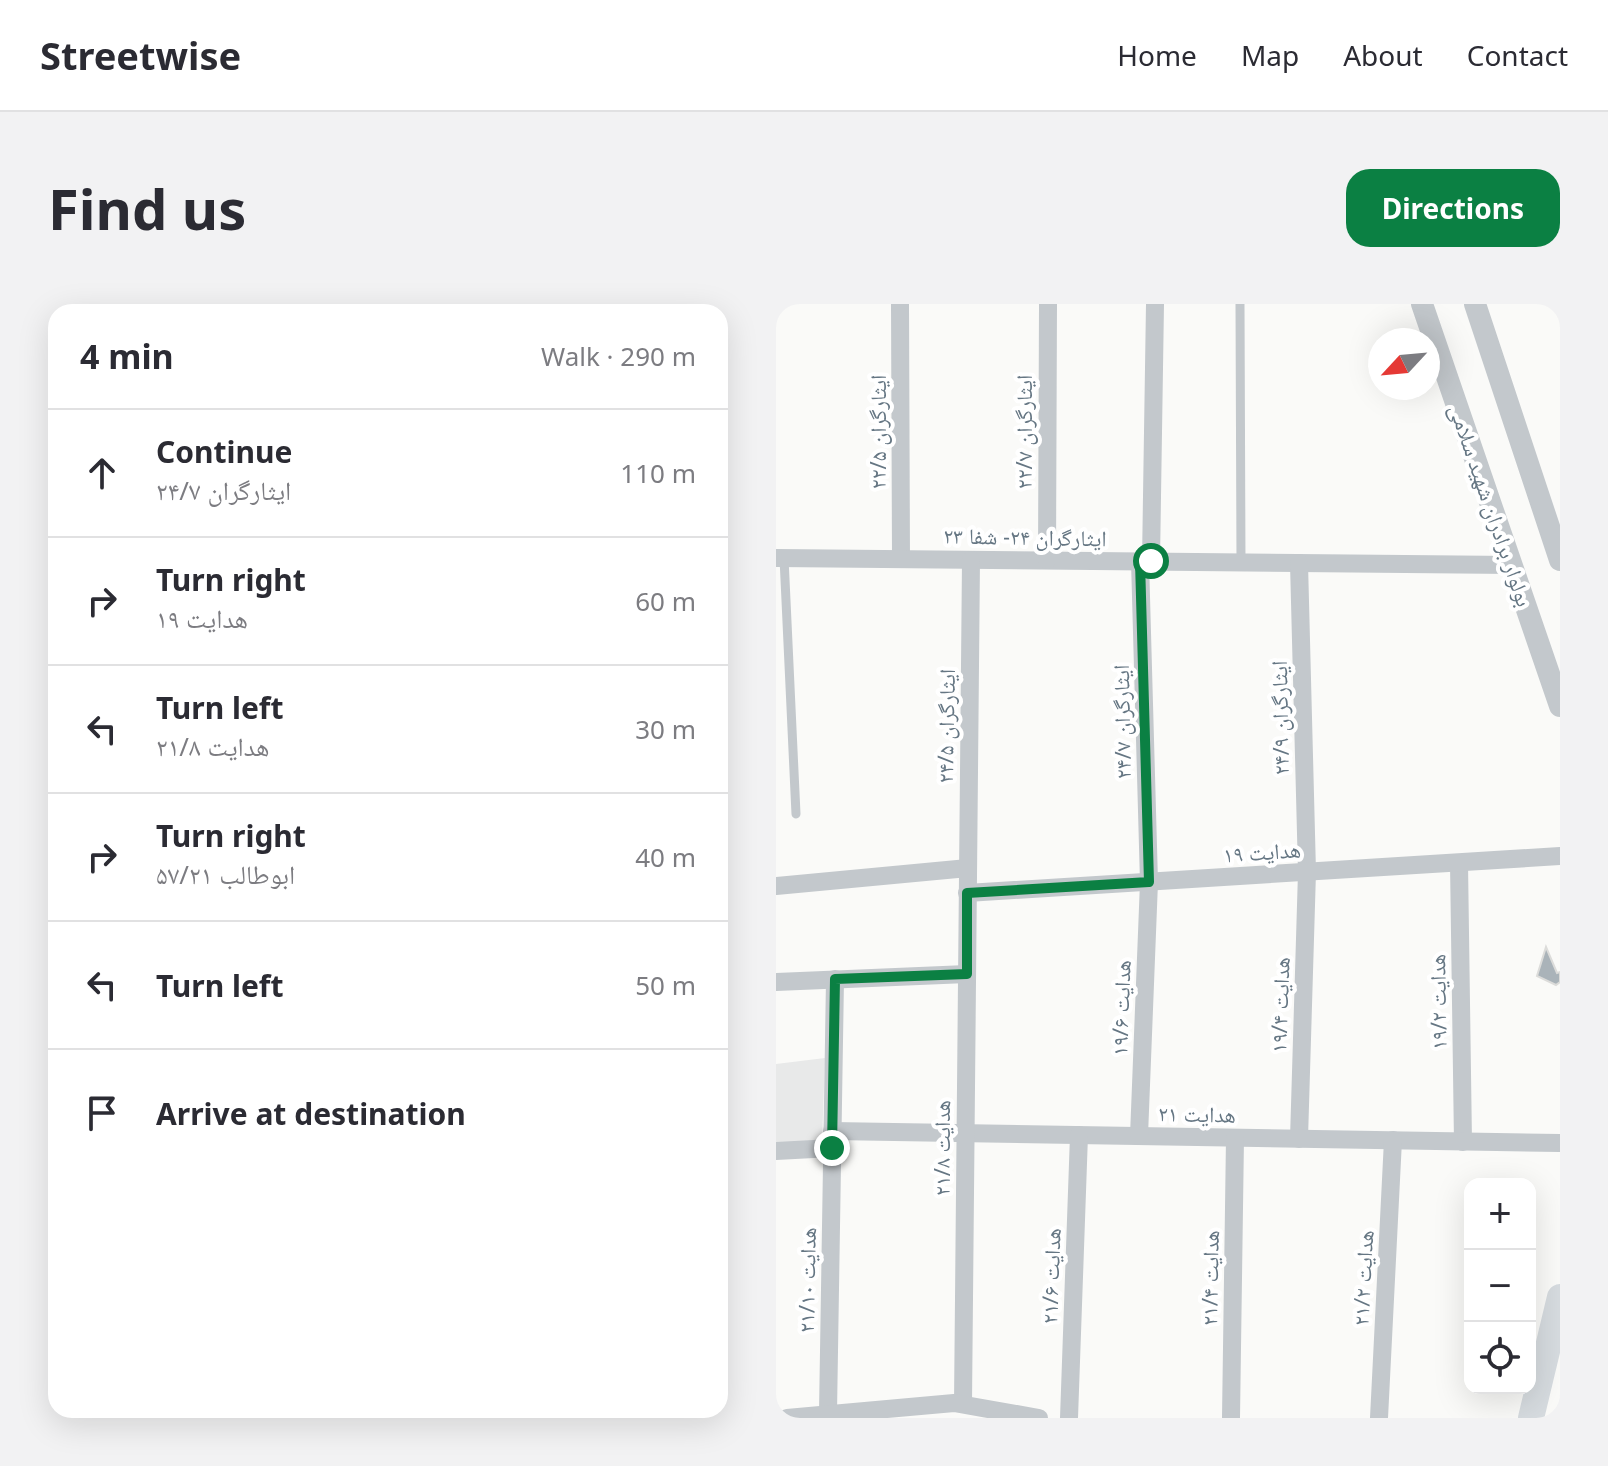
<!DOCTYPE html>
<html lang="en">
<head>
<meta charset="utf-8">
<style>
	:root { --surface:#fff; --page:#f2f2f3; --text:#2b2b33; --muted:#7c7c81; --line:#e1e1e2; --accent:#0b8043 }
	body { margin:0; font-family:"Noto Sans","Noto Naskh Arabic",sans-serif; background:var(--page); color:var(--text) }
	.controls { position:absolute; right:24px; bottom:24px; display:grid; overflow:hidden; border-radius:16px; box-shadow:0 8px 32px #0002 }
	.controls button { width:72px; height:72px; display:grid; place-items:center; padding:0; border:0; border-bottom:2px solid var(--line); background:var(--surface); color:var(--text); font:40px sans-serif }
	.compass { position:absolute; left:592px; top:24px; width:72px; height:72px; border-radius:50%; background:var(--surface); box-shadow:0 8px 32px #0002; rotate:244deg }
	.stop { position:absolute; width:24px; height:24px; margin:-18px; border:6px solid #0b8043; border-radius:50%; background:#fff }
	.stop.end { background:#0b8043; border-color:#fff; box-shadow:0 2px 8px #0008 }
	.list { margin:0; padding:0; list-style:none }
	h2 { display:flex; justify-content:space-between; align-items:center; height:104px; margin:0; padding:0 32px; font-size:34px }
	h2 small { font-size:26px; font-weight:400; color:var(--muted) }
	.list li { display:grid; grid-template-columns:52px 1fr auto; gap:24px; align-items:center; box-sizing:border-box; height:128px; padding:0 32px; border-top:2px solid var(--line) }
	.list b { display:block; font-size:30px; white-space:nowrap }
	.list p { margin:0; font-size:26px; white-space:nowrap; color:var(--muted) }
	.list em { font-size:26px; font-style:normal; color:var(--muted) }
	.icon { flex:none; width:44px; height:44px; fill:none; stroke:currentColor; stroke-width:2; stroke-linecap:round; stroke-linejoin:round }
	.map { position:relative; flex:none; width:784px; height:1114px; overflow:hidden; border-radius:24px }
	header { display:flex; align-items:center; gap:48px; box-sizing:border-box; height:112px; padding:0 40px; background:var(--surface); border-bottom:2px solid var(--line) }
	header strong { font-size:38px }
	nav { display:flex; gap:44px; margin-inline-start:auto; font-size:28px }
	.intro { display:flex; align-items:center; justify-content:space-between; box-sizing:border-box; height:192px; padding:0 48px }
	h1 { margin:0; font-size:56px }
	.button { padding:20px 36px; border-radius:24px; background:var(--accent); color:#fff; font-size:28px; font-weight:700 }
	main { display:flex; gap:48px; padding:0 48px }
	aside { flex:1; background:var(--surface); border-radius:24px; box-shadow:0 8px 32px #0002 }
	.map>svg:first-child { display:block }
</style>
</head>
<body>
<header>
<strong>Streetwise</strong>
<nav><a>Home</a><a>Map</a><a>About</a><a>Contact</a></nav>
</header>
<div class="intro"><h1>Find us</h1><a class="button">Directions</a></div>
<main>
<aside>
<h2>4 min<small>Walk · 290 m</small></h2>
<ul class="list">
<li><svg class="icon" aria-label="ahead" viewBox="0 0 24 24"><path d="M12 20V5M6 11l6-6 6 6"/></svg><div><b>Continue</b><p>ایثارگران ۲۴/۷</p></div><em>110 m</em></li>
<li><svg class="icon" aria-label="right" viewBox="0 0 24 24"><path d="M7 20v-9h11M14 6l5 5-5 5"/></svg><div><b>Turn right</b><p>هدایت ۱۹</p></div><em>60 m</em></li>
<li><svg class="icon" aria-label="left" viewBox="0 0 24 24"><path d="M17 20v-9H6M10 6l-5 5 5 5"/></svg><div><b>Turn left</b><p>هدایت ۲۱/۸</p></div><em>30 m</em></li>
<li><svg class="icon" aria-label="right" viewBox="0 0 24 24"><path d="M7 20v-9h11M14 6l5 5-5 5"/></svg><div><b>Turn right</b><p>ابوطالب ۵۷/۲۱</p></div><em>40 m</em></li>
<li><svg class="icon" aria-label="left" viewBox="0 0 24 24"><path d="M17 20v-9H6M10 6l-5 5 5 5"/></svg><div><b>Turn left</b></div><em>50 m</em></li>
<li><svg class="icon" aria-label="arrive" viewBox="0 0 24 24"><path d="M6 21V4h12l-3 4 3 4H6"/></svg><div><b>Arrive at destination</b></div></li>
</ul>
</aside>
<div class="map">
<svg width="784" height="1114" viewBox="0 0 784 1114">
	<rect width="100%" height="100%" fill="#fafaf8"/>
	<path fill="#e8e9e9" d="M49 754 46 838 0 841V760Z"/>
	<path fill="#aab3b9" stroke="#dcdcda" stroke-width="2" d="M770 643 781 669 784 668V678L780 681 761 672Z"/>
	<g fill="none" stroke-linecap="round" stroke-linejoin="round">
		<g stroke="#c3c8cc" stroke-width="9">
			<path d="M464 0 465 259"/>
			<path d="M8 254 20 510"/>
		</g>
		<g stroke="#c3c8cc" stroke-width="18">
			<path d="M124 0 125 255"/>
			<path d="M0 254 737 261"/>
			<path d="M271 256 272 0"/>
			<path d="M375 257 379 0"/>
			<path d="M523 259 531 568 523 835"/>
			<path d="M683 559 687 838"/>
			<path d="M0 582 192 564"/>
			<path d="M191 589 784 552"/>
			<path d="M0 678 191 670"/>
			<path d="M56 827 784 839"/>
			<path d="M363 832 373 578 364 257"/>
			<path d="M0 847 56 844"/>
			<path d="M187 1100 195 256"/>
			<path d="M52 1109 59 675"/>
			<path d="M11 1114 178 1099 263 1114"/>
			<path d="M293 1114 303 831"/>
			<path d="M455 1114 459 834"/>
			<path d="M603 1114 617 836"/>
		</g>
		<g stroke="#c3c8cc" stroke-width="22">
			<path d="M646 0 784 402"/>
			<path d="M699 0 784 256"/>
		</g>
		<path stroke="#d6dbdf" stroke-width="26" d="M755 1114 784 993"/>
	</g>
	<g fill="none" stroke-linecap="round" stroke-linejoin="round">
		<path stroke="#0b8043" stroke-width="10" d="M56 844 59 675 191 670V589L373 578 364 257H375"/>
	</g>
	<g text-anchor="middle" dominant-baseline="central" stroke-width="8" stroke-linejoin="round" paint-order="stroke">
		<g font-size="22" fill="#657683" stroke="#fff">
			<text transform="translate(101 128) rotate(-90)">ایثارگران ۲۲/۵</text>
			<text transform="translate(247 128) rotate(-90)">ایثارگران ۲۲/۷</text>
			<text transform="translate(716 201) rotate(71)">بولوار برادران شهید سلامی</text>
			<text transform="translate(249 232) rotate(1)">ایثارگران ۲۴- شفا ۲۳</text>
			<text transform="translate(503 414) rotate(-91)">ایثارگران ۲۴/۹</text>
			<text transform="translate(345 418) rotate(-91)">ایثارگران ۲۴/۷</text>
			<text transform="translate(169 422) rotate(-89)">ایثارگران ۲۴/۵</text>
			<text transform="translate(486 547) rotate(-4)">هدایت ۱۹</text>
			<text transform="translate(661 698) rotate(-91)">هدایت ۱۹/۲</text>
			<text transform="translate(503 701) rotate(-88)">هدایت ۱۹/۴</text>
			<text transform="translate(344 704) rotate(-88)">هدایت ۱۹/۶</text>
			<text transform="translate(421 809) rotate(1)">هدایت ۲۱</text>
			<text transform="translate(165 844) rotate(-90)">هدایت ۲۱/۸</text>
			<text transform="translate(274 972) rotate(-88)">هدایت ۲۱/۶</text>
			<text transform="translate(433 974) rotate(-89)">هدایت ۲۱/۴</text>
			<text transform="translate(586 974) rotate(-87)">هدایت ۲۱/۲</text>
			<text transform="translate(30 976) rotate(-89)">هدایت ۲۱/۱۰</text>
		</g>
	</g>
</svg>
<div class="controls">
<button>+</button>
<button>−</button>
<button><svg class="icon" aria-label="locate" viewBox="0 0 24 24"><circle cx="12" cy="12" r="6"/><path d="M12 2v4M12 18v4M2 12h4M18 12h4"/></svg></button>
</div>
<svg class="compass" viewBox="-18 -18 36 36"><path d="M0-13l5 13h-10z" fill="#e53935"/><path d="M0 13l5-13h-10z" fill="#7c7c81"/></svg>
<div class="stop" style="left:375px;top:257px"></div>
<div class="stop end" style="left:56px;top:844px"></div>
</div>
</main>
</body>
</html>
